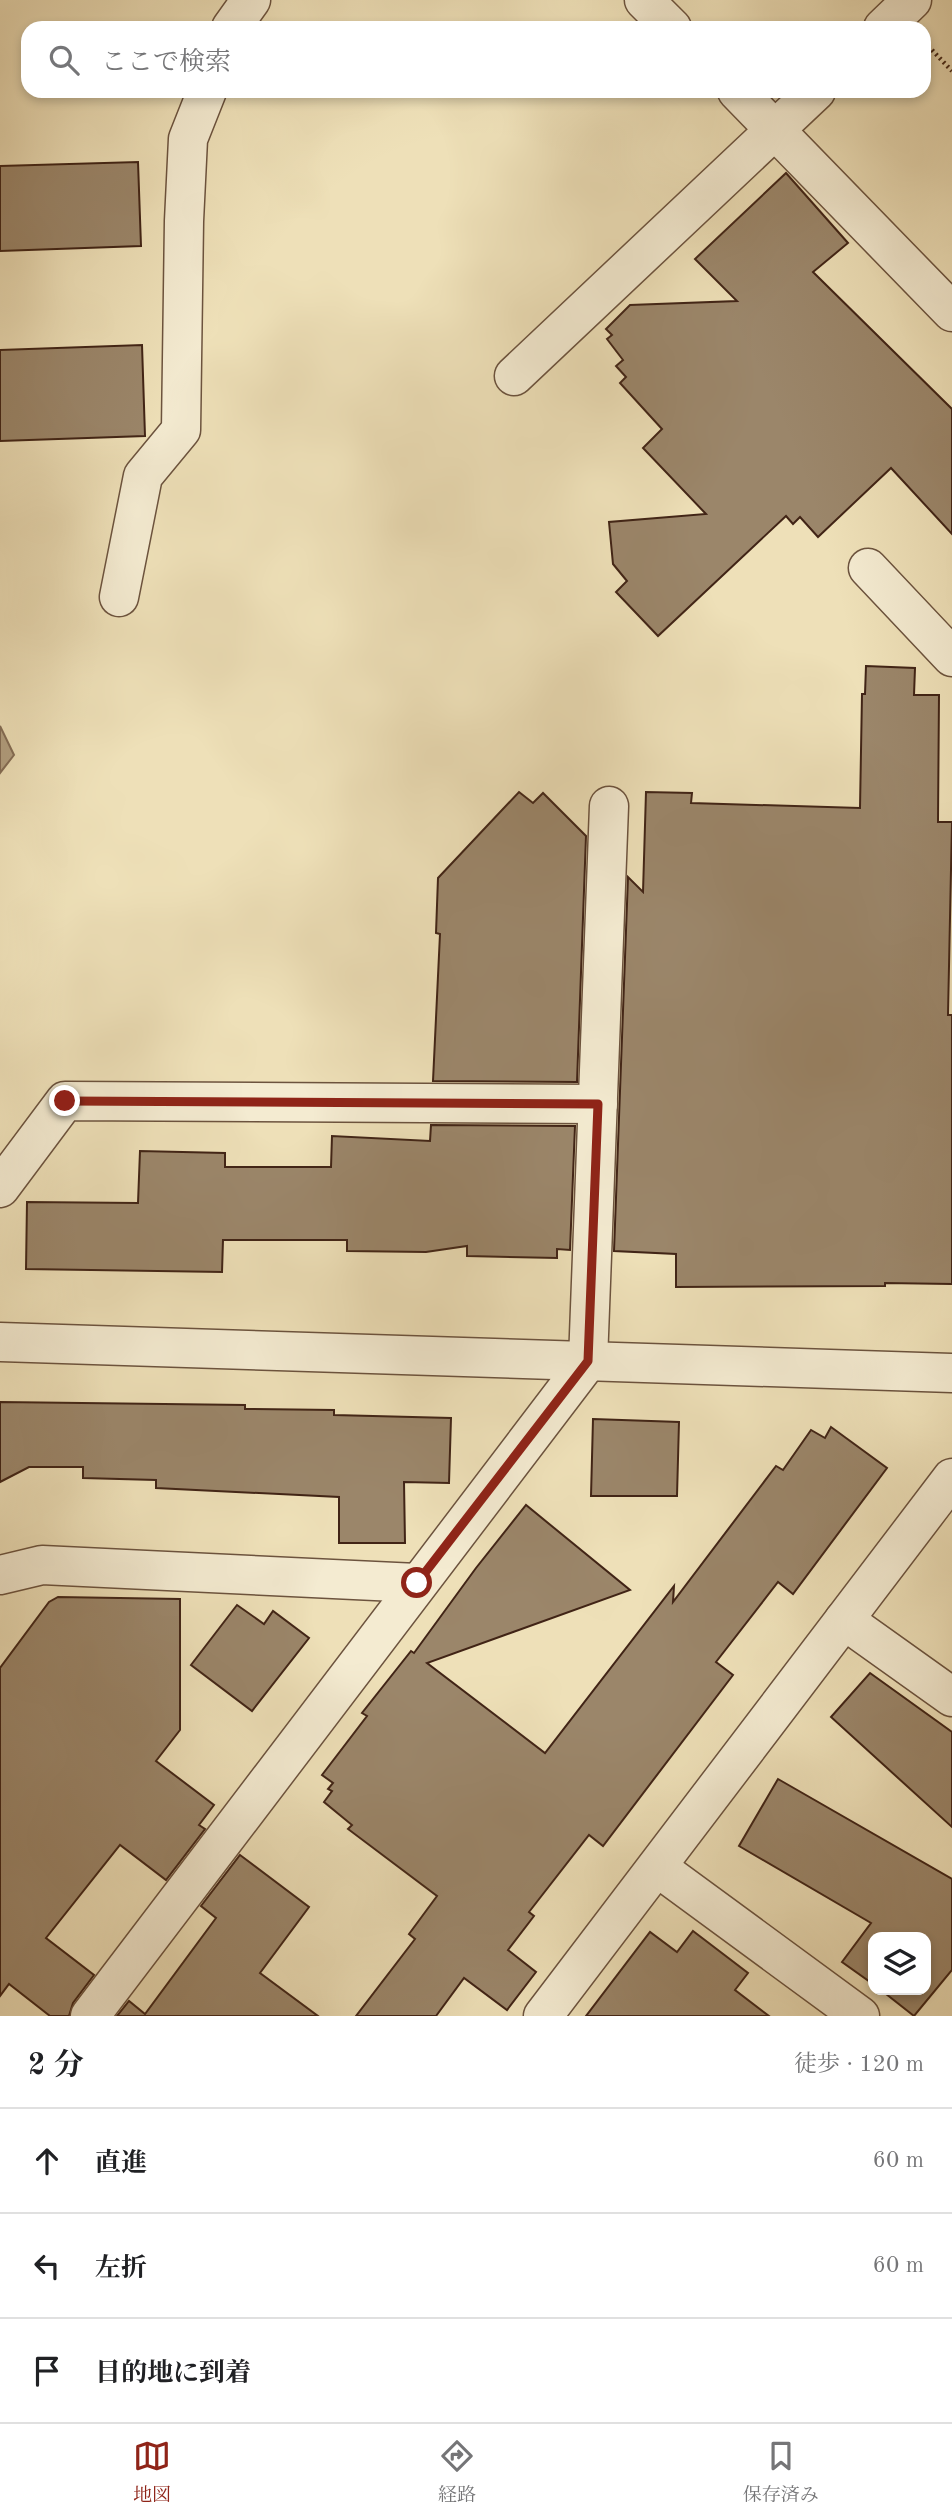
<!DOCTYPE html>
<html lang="ja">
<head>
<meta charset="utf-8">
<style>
	:root { --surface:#fff; --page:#f2f2f2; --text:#202124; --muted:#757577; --line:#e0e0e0; --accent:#8f2418 }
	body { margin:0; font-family:"Old Standard TT","Noto Serif JP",serif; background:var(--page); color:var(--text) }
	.controls { position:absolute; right:21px; bottom:21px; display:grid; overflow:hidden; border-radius:14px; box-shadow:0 4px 10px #0003 }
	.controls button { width:63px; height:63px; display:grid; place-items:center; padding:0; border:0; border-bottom:2px solid var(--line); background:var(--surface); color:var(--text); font:35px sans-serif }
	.stop { position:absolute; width:21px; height:21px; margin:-16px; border:5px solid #8f2418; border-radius:50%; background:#fff }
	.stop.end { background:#8f2418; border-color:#fff; box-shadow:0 2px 7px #0008 }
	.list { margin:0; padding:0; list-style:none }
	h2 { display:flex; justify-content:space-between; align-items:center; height:91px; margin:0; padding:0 28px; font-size:30px }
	h2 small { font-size:23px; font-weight:400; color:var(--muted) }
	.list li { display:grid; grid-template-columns:46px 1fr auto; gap:21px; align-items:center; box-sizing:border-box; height:105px; padding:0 28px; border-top:2px solid var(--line) }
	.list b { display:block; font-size:26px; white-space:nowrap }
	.list em { font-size:23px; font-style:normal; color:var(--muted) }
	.icon { flex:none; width:38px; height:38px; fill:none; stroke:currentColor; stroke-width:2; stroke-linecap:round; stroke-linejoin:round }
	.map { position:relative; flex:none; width:952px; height:2016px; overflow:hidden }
	.search { position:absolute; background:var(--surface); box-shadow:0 4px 10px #0003; left:21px; right:21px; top:21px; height:77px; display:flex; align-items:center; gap:18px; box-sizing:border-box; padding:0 24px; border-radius:21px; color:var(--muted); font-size:26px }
	.sheet { height:406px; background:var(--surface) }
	nav { display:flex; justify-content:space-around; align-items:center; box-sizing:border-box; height:98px; border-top:2px solid var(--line); background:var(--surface); font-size:19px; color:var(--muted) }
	nav a { display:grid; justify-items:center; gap:4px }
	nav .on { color:var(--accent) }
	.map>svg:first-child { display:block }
</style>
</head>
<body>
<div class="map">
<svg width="952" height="2016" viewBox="0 0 952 2016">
	<rect width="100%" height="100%" fill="#eee0b8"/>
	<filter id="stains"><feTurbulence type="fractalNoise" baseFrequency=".00286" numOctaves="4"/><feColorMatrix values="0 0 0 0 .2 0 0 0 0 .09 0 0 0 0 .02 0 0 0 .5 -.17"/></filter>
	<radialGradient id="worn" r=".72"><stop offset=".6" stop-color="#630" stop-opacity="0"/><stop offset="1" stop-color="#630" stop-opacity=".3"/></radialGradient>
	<path fill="#b3a081" stroke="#856e56" stroke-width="2" d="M0 726 14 755 0 773Z"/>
	<g fill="#9b866a" stroke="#412416" stroke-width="2">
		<path d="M138 162 141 246 0 251V166Z"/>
		<path d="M786 173 848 243 813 272 952 409V534L891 468 818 537 800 517 793 524 786 516 658 636 616 592 627 581 613 564 609 522 706 514 643 448 662 429 620 383 626 377 616 366 623 360 607 339 612 335 606 329 630 305 737 301 695 259Z"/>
		<path d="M142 345 145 436 0 441V350Z"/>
		<path d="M866 666 915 668 914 695H939L938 822H952L948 1015H952V1284L885 1283V1286L676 1287V1254L614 1251 628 877 643 892 646 792 692 793 691 803 860 808 862 694H865Z"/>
		<path d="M519 792 533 803 543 793 586 836 577 1082 433 1081 440 934 436 933 438 878Z"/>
		<path d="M431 1125 575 1126 570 1250 557 1249V1258L467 1256V1246L426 1252 347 1251V1240H223L222 1272 26 1269 27 1202 138 1203 140 1151 225 1153V1167H331L332 1136 430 1141Z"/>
		<path d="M0 1402 245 1405V1409L334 1410V1415L451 1418 449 1483 404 1482 405 1543H339V1497L156 1488V1480L83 1478V1467H29L0 1482Z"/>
		<path d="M593 1419 679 1422 677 1496H591Z"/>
		<path d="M831 1427 887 1468 793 1594 778 1582 716 1662 733 1675 603 1846 589 1835 529 1912 534 1916 508 1950 536 1972 507 2010 464 1978 436 2016H356L415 1939 409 1934 437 1896 348 1829 352 1825 324 1802 332 1791 328 1789 333 1783 322 1775 367 1716 362 1713 411 1651 414 1653 476 1568 526 1505 630 1590 427 1663 545 1753 674 1586 673 1602 776 1466 783 1470 811 1430 825 1438Z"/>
		<path d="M58 1597 180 1599V1730L156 1761 214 1805 199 1825 205 1829 166 1880 120 1845 46 1938 94 1975 73 2003 69 2016H50L9 1984 0 1996V1668L49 1602Z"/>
		<path d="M237 1605 264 1624 273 1611 309 1638 252 1711 191 1665Z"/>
		<path d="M870 1673 952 1732V1827L831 1717Z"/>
		<path d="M778 1779 952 1879V1970L914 2016 881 1990H926V1937H873V1984L842 1962 871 1923 739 1846Z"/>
		<path d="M240 1855 309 1907 260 1973 318 2016H117L129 2001 145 2014 216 1918 201 1906Z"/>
		<path d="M693 1931 748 1973 735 1990 769 2016H586L650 1932 677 1952Z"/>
	</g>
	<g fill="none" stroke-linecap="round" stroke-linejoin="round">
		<defs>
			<g id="minor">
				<path d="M644 0 672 28"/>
				<path d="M231 28 251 0"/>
				<path d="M883 28 912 0"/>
				<path d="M737 91 952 312"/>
				<path d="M514 376 816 91"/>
				<path d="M868 568 952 657"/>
				<path d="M119 597 143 476 181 430 184 221 188 139 207 91"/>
				<path d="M0 1188 65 1101 598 1104"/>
				<path d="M0 1342 952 1373"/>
				<path d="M0 1575 42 1565 417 1583"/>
				<path d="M844 1620 952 1697"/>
				<path d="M657 1867 860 2016"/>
				<path d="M90 2016 588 1361 609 806"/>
				<path d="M543 2016 952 1478"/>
			</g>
		</defs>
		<use href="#minor" stroke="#6c533e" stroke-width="41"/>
		<path stroke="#412416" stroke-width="4.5" stroke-dasharray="2 3.5" stroke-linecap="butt" d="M932 50 952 71"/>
		<use href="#minor" stroke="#f4ebd1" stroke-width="38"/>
	</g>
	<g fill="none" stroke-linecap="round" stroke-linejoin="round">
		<path stroke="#8f2418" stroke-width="9" d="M65 1101 598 1104 588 1361 417 1583"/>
	</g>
	<rect width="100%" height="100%" filter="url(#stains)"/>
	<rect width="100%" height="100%" fill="url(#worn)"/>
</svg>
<div class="controls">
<button><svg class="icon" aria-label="layers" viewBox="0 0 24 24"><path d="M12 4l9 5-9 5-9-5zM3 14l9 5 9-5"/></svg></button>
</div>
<div class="stop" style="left:417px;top:1583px"></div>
<div class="stop end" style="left:65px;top:1101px"></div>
<div class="search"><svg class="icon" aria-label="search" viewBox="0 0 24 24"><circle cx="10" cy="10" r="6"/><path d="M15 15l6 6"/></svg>ここで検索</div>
</div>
<section class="sheet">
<h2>2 分<small>徒歩 · 120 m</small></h2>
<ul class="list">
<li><svg class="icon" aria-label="ahead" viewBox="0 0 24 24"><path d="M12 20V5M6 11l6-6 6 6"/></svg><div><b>直進</b></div><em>60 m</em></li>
<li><svg class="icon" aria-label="left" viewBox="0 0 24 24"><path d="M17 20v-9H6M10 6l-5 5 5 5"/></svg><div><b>左折</b></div><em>60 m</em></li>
<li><svg class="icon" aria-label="arrive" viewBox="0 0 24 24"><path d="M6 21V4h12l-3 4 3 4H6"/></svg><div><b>目的地に到着</b></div></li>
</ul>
</section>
<nav>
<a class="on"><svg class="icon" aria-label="map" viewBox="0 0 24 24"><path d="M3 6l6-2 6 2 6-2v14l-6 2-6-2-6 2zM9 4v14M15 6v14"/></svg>地図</a>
<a><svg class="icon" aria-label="directions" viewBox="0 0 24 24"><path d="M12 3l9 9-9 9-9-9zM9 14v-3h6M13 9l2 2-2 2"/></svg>経路</a>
<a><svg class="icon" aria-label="saved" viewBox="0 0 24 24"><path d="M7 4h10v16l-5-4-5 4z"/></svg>保存済み</a>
</nav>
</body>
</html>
